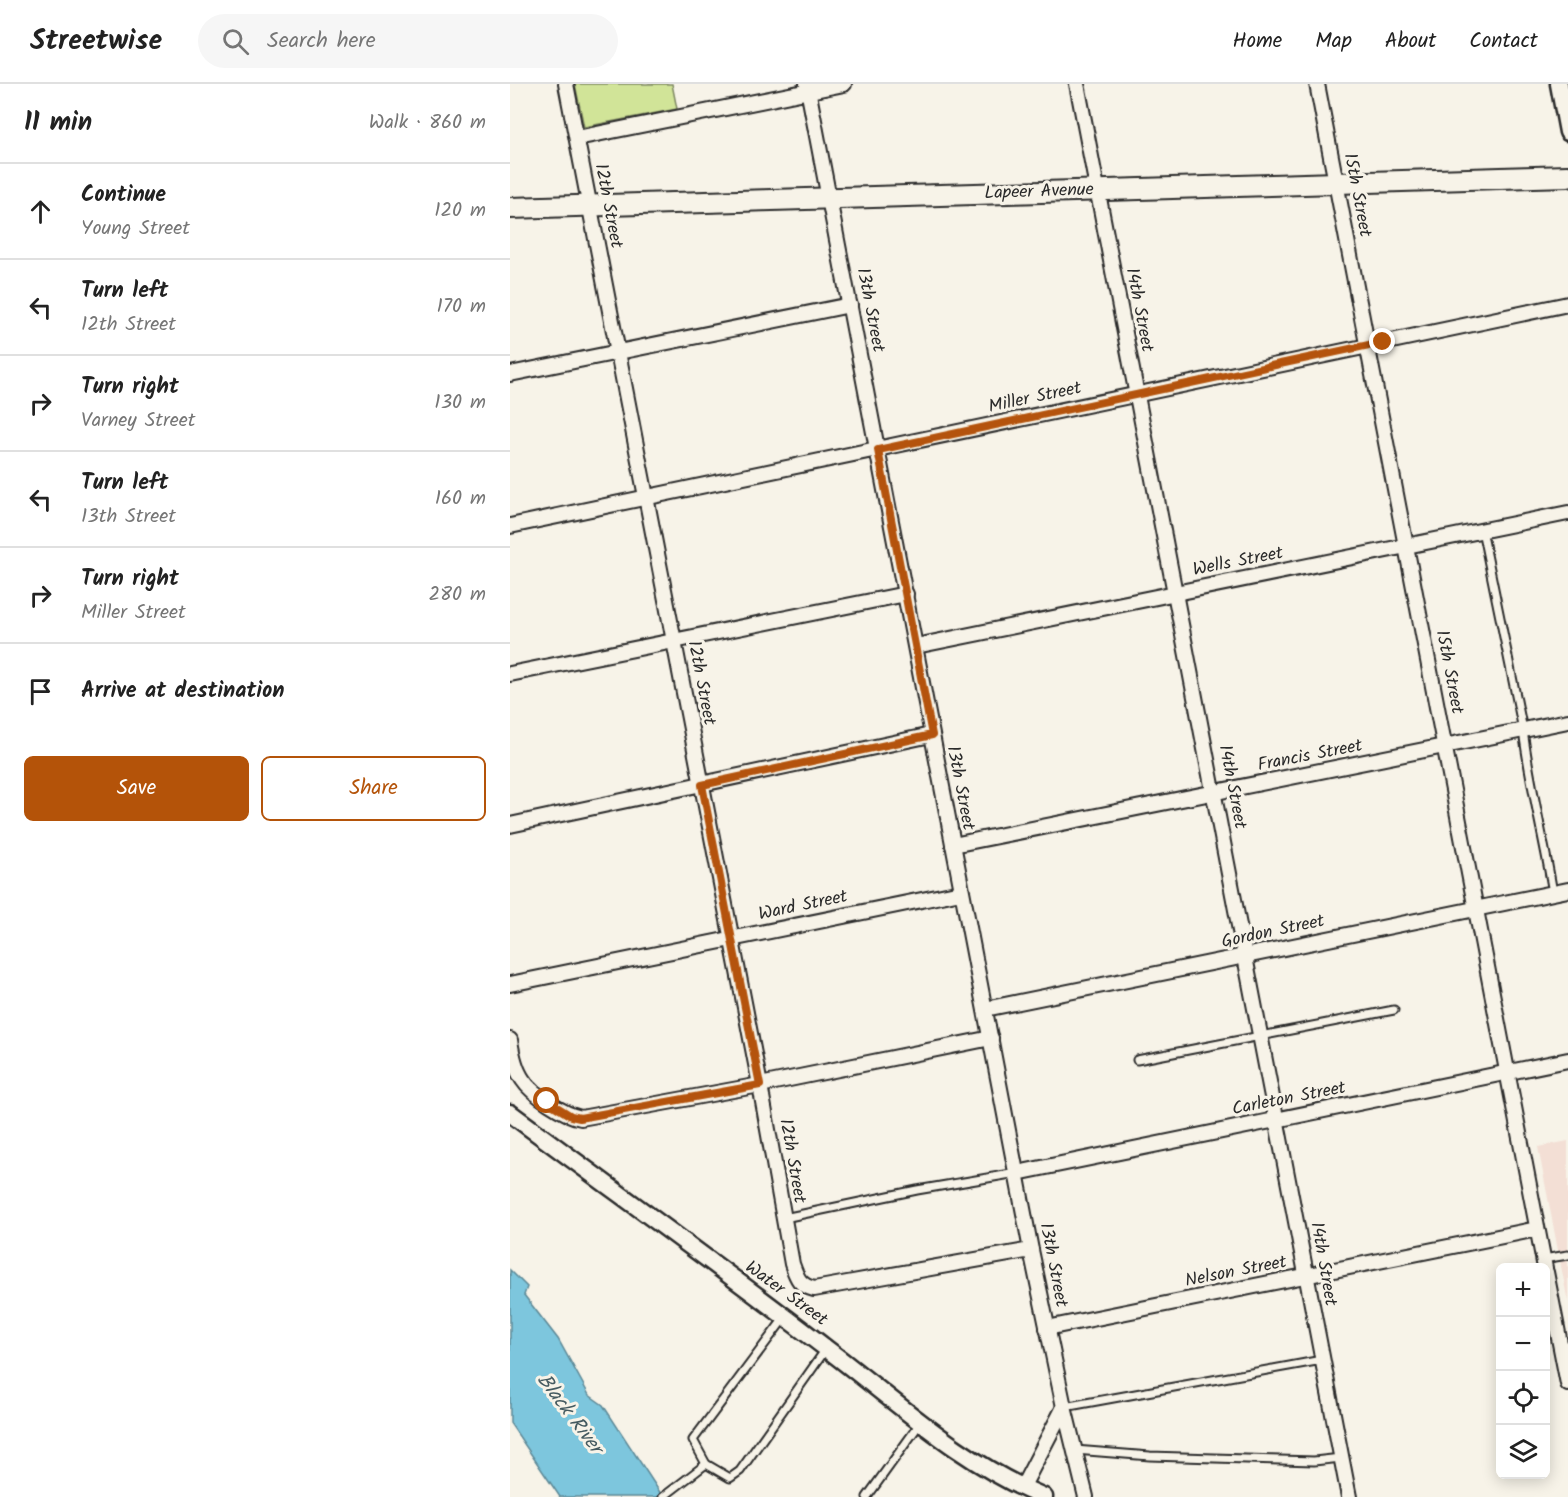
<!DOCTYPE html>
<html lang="en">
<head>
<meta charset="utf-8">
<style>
	:root { --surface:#fff; --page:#f6f6f6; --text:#222; --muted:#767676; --line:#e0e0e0; --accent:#b45309 }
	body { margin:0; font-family:Kalam,sans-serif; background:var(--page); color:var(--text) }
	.controls { position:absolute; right:18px; bottom:18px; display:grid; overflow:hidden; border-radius:9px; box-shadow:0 3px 15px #0003 }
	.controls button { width:54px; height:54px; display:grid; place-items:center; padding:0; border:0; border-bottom:2px solid var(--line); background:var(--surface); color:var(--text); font:30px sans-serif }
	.stop { position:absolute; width:18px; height:18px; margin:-14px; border:4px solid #b45309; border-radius:50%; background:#fff }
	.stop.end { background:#b45309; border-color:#fff; box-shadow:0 2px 6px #0008 }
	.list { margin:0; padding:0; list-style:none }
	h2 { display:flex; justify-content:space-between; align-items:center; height:78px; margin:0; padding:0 24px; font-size:26px }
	h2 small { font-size:20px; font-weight:400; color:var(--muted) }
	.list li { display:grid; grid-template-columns:39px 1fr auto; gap:18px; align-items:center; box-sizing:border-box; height:96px; padding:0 24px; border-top:2px solid var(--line) }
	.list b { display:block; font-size:22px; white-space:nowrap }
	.list p { margin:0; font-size:20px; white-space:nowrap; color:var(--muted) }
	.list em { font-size:20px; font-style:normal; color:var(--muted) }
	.actions { display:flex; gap:12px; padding:18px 24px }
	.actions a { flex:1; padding:14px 0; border:2px solid var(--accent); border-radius:9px; text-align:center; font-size:21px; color:var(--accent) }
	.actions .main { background:var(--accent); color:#fff }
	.icon { flex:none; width:33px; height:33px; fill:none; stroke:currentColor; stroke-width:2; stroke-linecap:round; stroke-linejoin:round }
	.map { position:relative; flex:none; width:1058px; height:1413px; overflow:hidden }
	header { display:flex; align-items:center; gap:36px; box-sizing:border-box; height:84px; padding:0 30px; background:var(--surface); border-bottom:2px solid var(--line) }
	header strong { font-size:28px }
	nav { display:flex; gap:33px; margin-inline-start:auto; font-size:21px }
	.search { width:420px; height:54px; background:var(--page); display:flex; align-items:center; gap:15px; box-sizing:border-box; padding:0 21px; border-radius:33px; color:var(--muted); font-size:22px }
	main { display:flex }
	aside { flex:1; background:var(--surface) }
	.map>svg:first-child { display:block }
</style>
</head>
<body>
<header>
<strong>Streetwise</strong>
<div class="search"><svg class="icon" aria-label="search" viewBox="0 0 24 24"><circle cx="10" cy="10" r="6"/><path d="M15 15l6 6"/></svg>Search here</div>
<nav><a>Home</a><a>Map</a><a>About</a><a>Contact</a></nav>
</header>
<main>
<aside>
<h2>11 min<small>Walk · 860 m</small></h2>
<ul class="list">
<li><svg class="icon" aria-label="ahead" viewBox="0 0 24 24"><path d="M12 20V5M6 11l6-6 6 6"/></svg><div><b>Continue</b><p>Young Street</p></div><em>120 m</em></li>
<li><svg class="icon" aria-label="left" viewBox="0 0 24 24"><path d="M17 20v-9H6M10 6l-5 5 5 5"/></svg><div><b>Turn left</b><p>12th Street</p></div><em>170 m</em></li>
<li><svg class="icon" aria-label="right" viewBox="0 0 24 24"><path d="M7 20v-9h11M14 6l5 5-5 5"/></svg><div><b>Turn right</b><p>Varney Street</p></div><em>130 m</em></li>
<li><svg class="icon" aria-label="left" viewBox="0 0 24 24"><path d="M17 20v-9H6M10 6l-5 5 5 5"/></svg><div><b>Turn left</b><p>13th Street</p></div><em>160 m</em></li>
<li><svg class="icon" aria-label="right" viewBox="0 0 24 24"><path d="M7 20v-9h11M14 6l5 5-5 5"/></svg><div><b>Turn right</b><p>Miller Street</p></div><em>280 m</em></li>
<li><svg class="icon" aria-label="arrive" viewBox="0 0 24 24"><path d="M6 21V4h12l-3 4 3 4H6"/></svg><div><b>Arrive at destination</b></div></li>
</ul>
<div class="actions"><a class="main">Save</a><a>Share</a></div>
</aside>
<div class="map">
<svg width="1058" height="1413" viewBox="0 0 1058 1413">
	<rect width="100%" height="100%" fill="#f7f3e8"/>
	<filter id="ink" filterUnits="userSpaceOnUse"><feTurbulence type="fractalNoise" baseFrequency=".0167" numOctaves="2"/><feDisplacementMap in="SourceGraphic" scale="12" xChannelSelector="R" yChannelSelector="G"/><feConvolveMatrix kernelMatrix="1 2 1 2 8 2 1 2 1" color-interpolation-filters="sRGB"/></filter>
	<g filter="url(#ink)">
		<path fill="#f3dfd5" d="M1058 1057V1218L1028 1063Z"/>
		<path fill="#d1e498" stroke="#7e8862" stroke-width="1.5" d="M65 0H162L167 25 74 43Z"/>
		<path fill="#7dc6dd" stroke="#5c8896" stroke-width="1.5" d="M0 1186 17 1203 14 1211 48 1255 79 1311 93 1321 153 1413H50L0 1339Z"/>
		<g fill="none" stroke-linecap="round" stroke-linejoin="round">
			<defs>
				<g id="service">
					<path d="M972 446 1013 646C1020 701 1034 755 1043 809"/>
					<path d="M627 976 884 926"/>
					<path d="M274 1134 407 1106 507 1089"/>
					<path d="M1033 1175 1058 1171"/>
					<path d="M275 1233 183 1356 196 1380 220 1394 230 1387 316 1265"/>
					<path d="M554 1323 812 1276"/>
					<path d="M565 1366 640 1372 804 1377 831 1374"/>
					<path d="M153 1413 196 1380"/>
					<path d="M357 1413 411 1338"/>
				</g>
				<g id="minor">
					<path d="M56 0 250 1001 282 1180C287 1194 289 1201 304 1205L521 1166"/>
					<path d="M297 0 521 1166 554 1323 576 1413"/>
					<path d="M567 0 839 1413"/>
					<path d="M807 0 1035 1184"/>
					<path d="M67 54 334 0"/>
					<path d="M0 290 340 221"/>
					<path d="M0 442 1058 220"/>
					<path d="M406 562 1058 429"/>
					<path d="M0 590 396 510"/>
					<path d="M0 741 421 651"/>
					<path d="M443 761 1058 637"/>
					<path d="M0 900 451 808"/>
					<path d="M475 925 1058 806"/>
					<path d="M0 956C2 970 5 985 13 996 22 1010 54 1031 71 1034L250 1001 481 954"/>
					<path d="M507 1089 1058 976"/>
					<path d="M1036 1188 1058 1300"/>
					<path d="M537 1244 1027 1145"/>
					<path d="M512 1404 554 1323"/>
				</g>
				<g id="tertiary">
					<path d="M1049 0 1058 48"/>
					<path d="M0 1029C106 1108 213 1185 317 1265 386 1317 452 1380 534 1413"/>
				</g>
				<path id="secondary" d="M0 124 1058 92"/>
			</defs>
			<use href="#service" stroke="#2b2b2b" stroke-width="11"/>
			<use href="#minor" stroke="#2b2b2b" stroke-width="18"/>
			<use href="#tertiary" stroke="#2b2b2b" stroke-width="21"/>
			<use href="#secondary" stroke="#2b2b2b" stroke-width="24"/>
			<use href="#service" stroke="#f7f3e8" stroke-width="7"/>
			<use href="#minor" stroke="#f7f3e8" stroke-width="14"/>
			<use href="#tertiary" stroke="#f7f3e8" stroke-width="16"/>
			<use href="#secondary" stroke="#f7f3e8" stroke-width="20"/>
		</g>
	</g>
	<g fill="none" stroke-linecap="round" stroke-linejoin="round" filter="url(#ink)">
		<path stroke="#b45309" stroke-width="8" d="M37 1017 61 1032 70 1034 250 1001 192 701 422 651 368 366 873 258"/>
	</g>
	<g text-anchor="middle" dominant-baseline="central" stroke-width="6" stroke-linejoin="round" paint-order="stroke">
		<g font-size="18" fill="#2b2b2b" stroke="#f7f3e8">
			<text transform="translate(529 108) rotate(-2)">Lapeer Avenue</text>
			<text transform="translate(847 111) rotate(79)">15th Street</text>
			<text transform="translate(98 122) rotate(79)">12th Street</text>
			<text transform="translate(360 226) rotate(79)">13th Street</text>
			<text transform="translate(629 226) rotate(79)">14th Street</text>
			<text transform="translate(525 314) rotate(-12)">Miller Street</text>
			<text transform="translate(728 478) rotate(-11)">Wells Street</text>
			<text transform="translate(939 588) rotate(79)">15th Street</text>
			<text transform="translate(191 599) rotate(79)">12th Street</text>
			<text transform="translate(800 672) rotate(-11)">Francis Street</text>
			<text transform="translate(722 703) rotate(79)">14th Street</text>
			<text transform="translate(450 704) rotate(79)">13th Street</text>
			<text transform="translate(293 822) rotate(-12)">Ward Street</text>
			<text transform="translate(763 848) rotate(-12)">Gordon Street</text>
			<text transform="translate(779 1015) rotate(-11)">Carleton Street</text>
			<text transform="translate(282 1077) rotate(80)">12th Street</text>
			<text transform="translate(813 1180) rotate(80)">14th Street</text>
			<text transform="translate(543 1181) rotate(79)">13th Street</text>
			<text transform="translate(726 1188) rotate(-11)">Nelson Street</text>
			<text transform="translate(276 1210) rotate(36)">Water Street</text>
		</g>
		<g font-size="20" font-style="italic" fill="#445a60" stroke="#f7f3e8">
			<text transform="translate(59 1330) rotate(53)">Black River</text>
		</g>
	</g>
</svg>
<div class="controls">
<button>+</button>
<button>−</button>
<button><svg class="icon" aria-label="locate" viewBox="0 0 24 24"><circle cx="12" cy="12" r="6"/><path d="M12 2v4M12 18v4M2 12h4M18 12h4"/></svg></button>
<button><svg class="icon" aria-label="layers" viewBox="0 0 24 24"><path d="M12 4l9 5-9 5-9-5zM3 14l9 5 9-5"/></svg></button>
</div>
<div class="stop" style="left:37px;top:1017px"></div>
<div class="stop end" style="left:873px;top:258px"></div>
</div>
</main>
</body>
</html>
